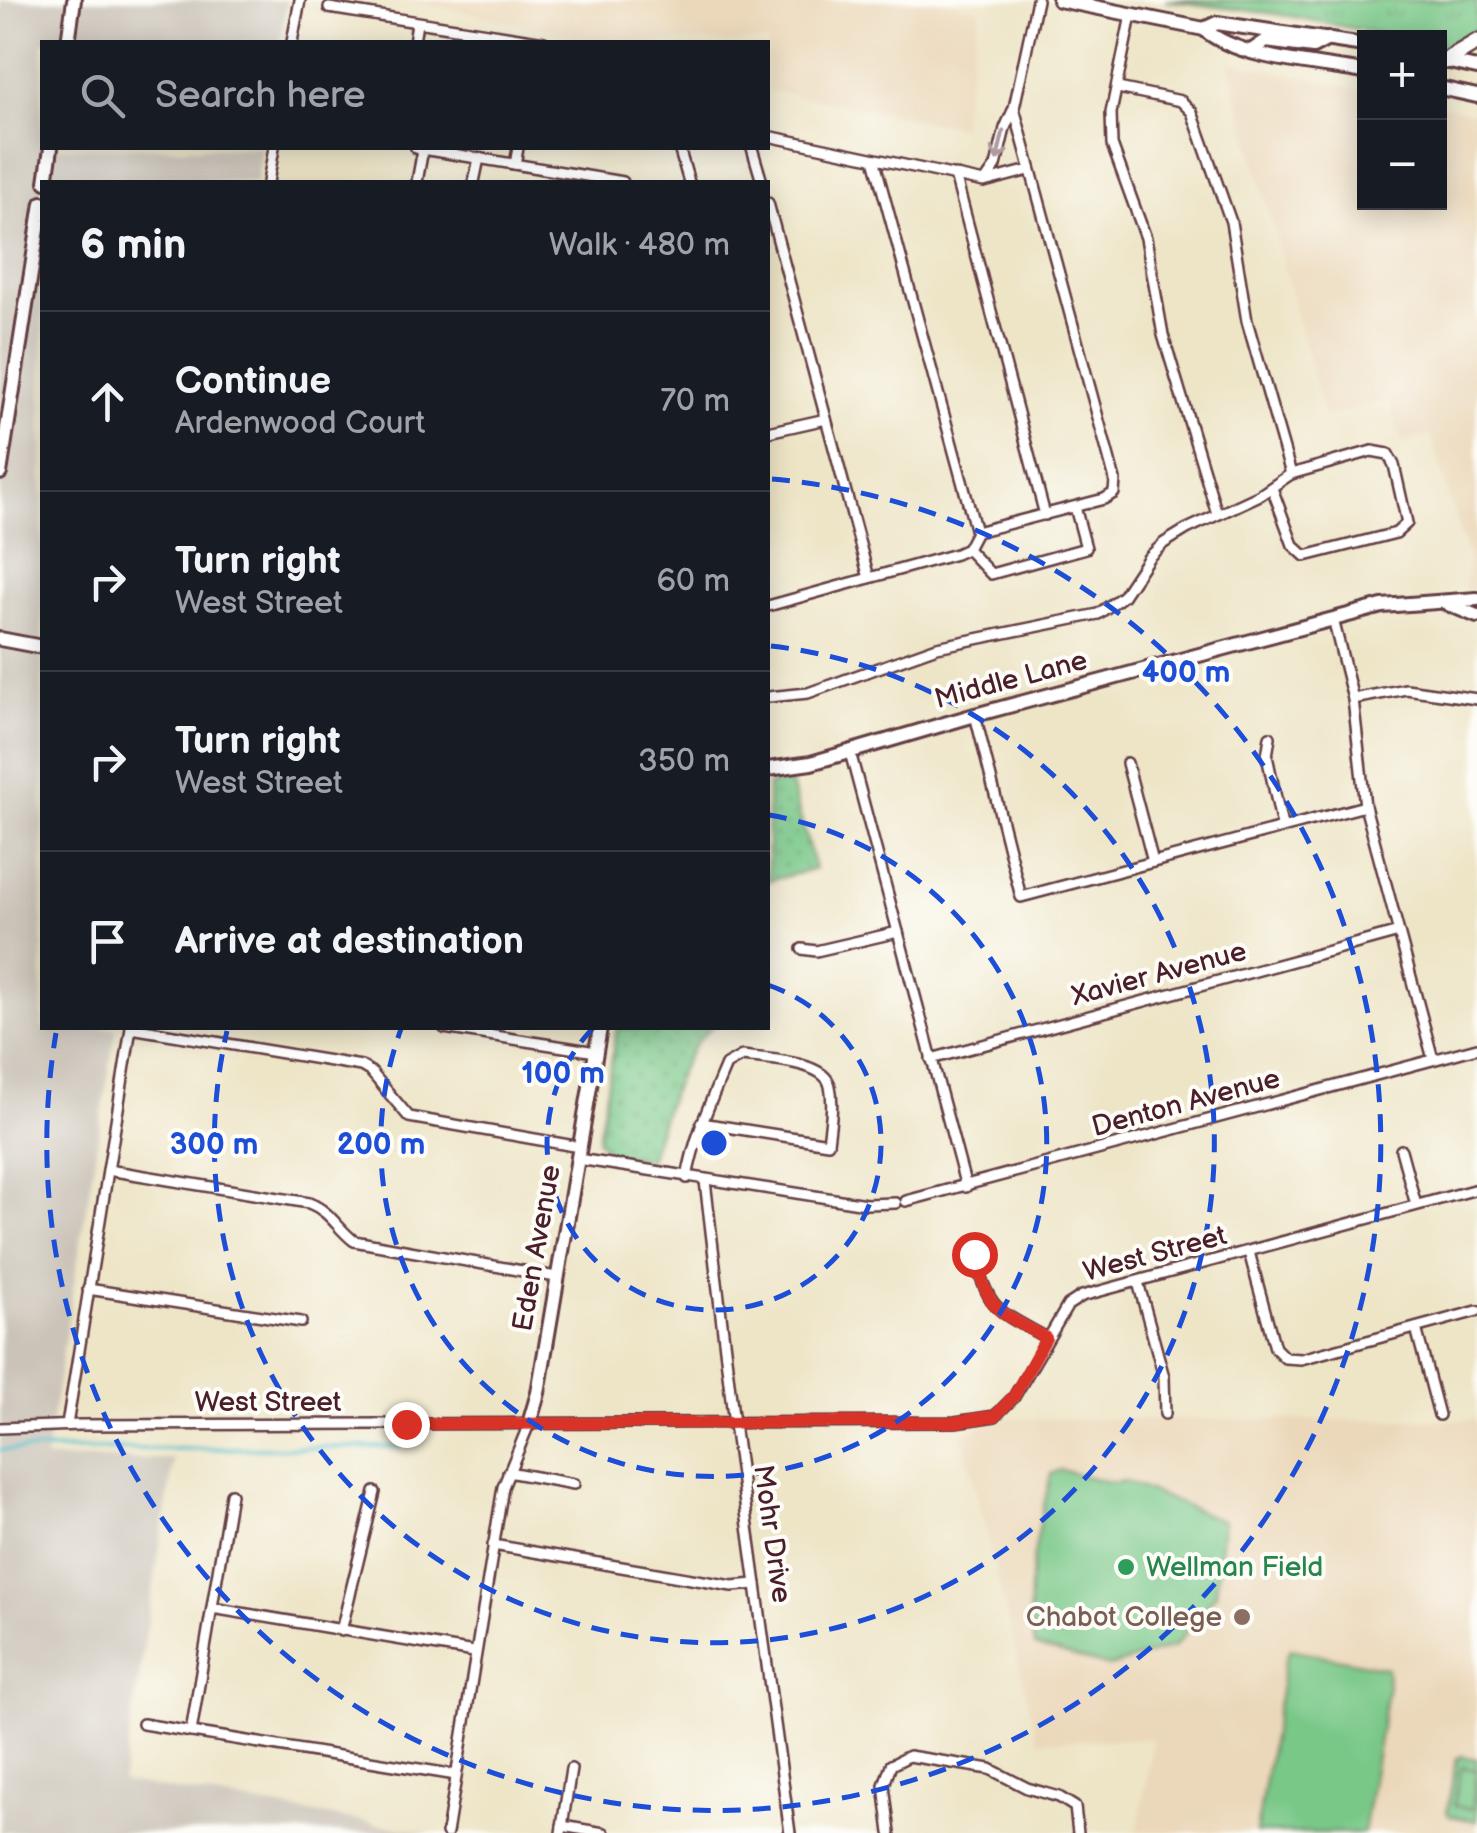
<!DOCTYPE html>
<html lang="en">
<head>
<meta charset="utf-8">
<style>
	:root { --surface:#171b24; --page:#242831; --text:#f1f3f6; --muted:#9ea1a6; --line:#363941 }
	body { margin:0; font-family:"Balsamiq Sans",sans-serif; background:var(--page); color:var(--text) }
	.controls { position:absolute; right:30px; top:30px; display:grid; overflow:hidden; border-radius:0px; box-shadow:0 5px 25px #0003 }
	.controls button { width:90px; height:90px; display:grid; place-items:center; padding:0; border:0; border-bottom:2px solid var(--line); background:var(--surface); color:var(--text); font:50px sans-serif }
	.stop { position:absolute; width:30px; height:30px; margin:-22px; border:8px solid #d93025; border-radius:50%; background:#fff }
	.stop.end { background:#d93025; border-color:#fff; box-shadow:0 2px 10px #0008 }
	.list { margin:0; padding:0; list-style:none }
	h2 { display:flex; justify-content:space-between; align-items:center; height:130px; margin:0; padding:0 40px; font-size:42px }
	h2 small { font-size:32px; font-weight:400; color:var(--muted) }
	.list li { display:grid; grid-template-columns:65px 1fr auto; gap:30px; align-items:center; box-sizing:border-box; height:180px; padding:0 40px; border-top:2px solid var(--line) }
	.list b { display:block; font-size:38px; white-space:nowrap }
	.list p { margin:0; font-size:32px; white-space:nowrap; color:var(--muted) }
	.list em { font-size:32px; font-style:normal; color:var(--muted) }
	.icon { flex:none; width:55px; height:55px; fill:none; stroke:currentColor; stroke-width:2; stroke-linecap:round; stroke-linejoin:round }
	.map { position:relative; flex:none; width:1477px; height:1833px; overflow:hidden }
	.search { position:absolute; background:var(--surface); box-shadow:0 5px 25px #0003; left:40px; top:40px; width:730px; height:110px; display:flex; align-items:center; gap:25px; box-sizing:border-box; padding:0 35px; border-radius:0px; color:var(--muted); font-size:38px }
	.panel { position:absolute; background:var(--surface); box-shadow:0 5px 25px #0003; left:40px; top:180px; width:730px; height:850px; border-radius:0px }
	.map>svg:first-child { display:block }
</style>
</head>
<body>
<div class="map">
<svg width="1477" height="1833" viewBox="0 0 1477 1833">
	<defs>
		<pattern id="grass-tufts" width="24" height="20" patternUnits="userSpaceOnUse" patternTransform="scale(2.5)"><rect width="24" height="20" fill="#79c888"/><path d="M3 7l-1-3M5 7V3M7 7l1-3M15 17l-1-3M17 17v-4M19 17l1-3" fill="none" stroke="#6aab76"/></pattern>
		<pattern id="park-dots" width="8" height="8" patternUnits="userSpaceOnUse" patternTransform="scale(2.5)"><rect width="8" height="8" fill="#79c888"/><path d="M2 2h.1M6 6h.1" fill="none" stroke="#6aab76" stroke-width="1.8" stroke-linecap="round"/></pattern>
	</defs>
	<rect width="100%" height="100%" fill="#fdfcf7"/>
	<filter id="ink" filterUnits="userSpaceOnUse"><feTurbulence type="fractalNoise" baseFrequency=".01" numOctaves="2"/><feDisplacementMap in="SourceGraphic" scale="20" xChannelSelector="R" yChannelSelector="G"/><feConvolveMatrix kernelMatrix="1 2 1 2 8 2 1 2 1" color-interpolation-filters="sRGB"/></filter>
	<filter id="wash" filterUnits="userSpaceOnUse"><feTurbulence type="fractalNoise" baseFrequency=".0048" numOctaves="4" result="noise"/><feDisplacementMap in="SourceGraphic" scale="40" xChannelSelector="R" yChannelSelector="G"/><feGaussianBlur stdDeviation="2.25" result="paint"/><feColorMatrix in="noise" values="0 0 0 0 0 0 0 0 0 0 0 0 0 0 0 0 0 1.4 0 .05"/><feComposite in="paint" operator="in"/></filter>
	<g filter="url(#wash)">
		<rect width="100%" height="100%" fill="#eee5c7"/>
		<g fill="#ebd8ba">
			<path d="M406 0H936L980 9 960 127 768 90V42H602Z"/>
			<path d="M1228 61 1364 90V202H1440V105L1477 113V592L1465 590 1468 558 1431 436 1402 443 1389 399 1324 417Z"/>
			<path d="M990 1419 1477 1420V1833H1137L1153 1739 1038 1741 962 1435Z"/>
		</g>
		<path fill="#cbc3b8" d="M0 0H287L280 42H42V148H262L256 182H42V1028H116L45 1459H174L122 1782 431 1833H0Z"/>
		<path fill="url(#grass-tufts)" stroke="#62745a" stroke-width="2.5" d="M1165 0H1477V28L1469 36 1471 40 1455 47 1440 46V38L1395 37 1290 16Z"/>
		<g fill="url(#park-dots)" stroke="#62745a" stroke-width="2.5">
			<path d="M790 781 815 869 768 881V785Z"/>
			<path d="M617 1028H711C680 1050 661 1123 649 1160L608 1152 598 1140Z"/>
			<path d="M1461 1756 1477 1759V1821L1450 1816 1447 1812 1456 1760Z"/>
		</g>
		<g fill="#79c888" stroke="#62745a" stroke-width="2.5">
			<path d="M1061 1470 1113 1483 1124 1481 1223 1521 1216 1594 1174 1647 1109 1667 1035 1646C1020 1592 1040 1527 1051 1474Z"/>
			<path d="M1290 1649 1387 1668 1388 1685 1363 1833H1256L1285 1661Z"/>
			<path d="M1461 1767 1477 1770 1472 1809 1454 1806Z"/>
		</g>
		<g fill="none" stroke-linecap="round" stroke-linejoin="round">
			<path stroke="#4fbdc8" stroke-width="4" d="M0 1450 400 1447"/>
		</g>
	</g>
	<g filter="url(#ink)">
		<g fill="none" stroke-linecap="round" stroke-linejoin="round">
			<defs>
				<g id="street">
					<path d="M329 8 544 42"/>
					<path d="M1131 15 1111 113 1112 145 1146 238 1163 335 1217 514"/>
					<path d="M292 42 300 0"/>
					<path d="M414 42 417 23"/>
					<path d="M1118 88 1181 101 1192 112 1231 222 1247 321 1291 474"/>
					<path d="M768 136 984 182 1029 170"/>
					<path d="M416 148 623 182"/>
					<path d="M679 148 689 182"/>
					<path d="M752 148 762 182"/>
					<path d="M874 159 976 532"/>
					<path d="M515 164 518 148"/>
					<path d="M955 175 1045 515"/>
					<path d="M986 180 996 166 1005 128 1014 108 1037 0"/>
					<path d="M268 182 274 148"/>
					<path d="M417 182 423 149"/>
					<path d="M474 182 479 158"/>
					<path d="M768 203 869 578"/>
					<path d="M768 432 826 419"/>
					<path d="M967 549 991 574 1086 548 1075 507"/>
					<path d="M768 606 956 554 967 549 976 532 1104 499 1114 493 1115 480 1014 108"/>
					<path d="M1333 619 1353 699 1365 806 1433 1059"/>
					<path d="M768 697 808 693 937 647 1098 614 1123 596 1149 557 1164 543 1187 529 1260 495 1291 474 1372 451 1388 454 1394 465 1407 523 1396 533 1305 556 1293 545 1272 488"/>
					<path d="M1353 699 1406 689 1477 699"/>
					<path d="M975 715 1021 897 1365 806"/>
					<path d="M1270 737 1267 756 1282 826"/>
					<path d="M850 752 966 1187"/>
					<path d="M1127 763 1153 862"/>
					<path d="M802 949 816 951 898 932"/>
					<path d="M131 1028 361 1066 371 1072 409 1117 580 1147"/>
					<path d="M444 1028 596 1052"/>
					<path d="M931 1059 1399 932"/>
					<path d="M1401 1150 1416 1205"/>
					<path d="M578 1159 866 1204 896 1203"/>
					<path d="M108 1170 309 1203C330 1211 337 1228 354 1241L556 1277"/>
					<path d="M687 1178C694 1138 710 1103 726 1065L742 1056C764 1059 825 1061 830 1086 834 1103 830 1125 828 1143L701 1123"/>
					<path d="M705 1181 734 1424 790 1833"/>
					<path d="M906 1201 1477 1048"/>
					<path d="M1249 1252 1275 1348 1285 1358 1301 1359 1477 1311"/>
					<path d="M974 1254C989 1312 997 1310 1047 1338"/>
					<path d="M1138 1282 1164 1377 1165 1414"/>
					<path d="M88 1289 301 1322"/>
					<path d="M1416 1328 1439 1415"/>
					<path d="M67 1425 131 1028"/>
					<path d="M0 1428 80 1425 955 1422 995 1416 1014 1397 1068 1305 1082 1296 1477 1189"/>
					<path d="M508 1472 574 1484"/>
					<path d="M493 1545 732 1586 756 1584"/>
					<path d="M212 1608 474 1652"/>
					<path d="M341 1631 375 1492"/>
					<path d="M143 1724 456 1775"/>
					<path d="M191 1732 231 1494"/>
					<path d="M562 1826 604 1833"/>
					<path d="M447 1833 503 1487 529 1424"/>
					<path d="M561 1833 571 1769"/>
					<path d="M890 1833 884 1785 891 1765 909 1756 990 1769 1027 1788 1059 1797 1075 1807 1078 1833"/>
				</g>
				<g id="secondary">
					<path d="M1059 0 1204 29C1237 59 1320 64 1364 72"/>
					<path d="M1204 29 1217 23 1364 45"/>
					<path d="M68 42 74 0"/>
					<path d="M1251 51 1266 41 1313 47 1328 39"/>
					<path d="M1440 60 1477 68"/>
					<path d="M1440 88 1477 96"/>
					<path d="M46 182 51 148"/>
					<path d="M0 473 42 203"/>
					<path d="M1445 603 1477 616"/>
					<path d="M0 639 42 647"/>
					<path d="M768 769 811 763 975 715 1382 606 1477 599"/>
					<path d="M529 1424 538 1393 600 1028"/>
				</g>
				<path id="primary" d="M1445 61 1477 42"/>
			</defs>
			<use href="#street" stroke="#633d42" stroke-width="14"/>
			<use href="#secondary" stroke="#633d42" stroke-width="18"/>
			<use href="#primary" stroke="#633d42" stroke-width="20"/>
			<use href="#street" stroke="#fff" stroke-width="9"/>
			<use href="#secondary" stroke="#fff" stroke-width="12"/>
			<use href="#primary" stroke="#fff" stroke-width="15"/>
		</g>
		<defs><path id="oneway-shaft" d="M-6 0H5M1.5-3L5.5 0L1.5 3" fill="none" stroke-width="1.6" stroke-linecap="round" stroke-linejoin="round" transform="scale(2.5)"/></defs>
		<use stroke="#ae9aa0" href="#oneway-shaft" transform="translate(1000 146) rotate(103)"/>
	</g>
	<g fill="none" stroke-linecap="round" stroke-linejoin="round" filter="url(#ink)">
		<path stroke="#d93025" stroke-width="12" d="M406 1424 955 1422 995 1416 1014 1396 1046 1338C995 1309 990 1314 974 1254"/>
	</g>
	<g fill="none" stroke="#1d4ed8" stroke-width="5" stroke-dasharray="18 12">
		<path d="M768 985A167 167 0 1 1 593 1028"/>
		<path d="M769 815A333 333 0 1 1 401 1029"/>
		<path d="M771 646A500 500 0 1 1 227 1031"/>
		<path d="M772 479A667 667 0 1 1 56 1033"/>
	</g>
	<circle fill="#2e9e5b" stroke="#fdfcf7" stroke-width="4" cx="1126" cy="1567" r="10"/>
	<circle fill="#8d6e63" stroke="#fdfcf7" stroke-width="4" cx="1242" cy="1617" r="10"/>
	<g text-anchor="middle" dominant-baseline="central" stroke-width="8" stroke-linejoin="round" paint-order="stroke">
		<g font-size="28" fill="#4a1f2b" stroke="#fdfcf7">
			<text transform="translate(1011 680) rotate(-15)">Middle Lane</text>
			<text transform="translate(1159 974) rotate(-15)">Xavier Avenue</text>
			<text transform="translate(1186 1103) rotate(-15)">Denton Avenue</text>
			<text transform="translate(537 1248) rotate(-80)">Eden Avenue</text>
			<text transform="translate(1155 1254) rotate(-15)">West Street</text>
			<text x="268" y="1402">West Street</text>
			<text transform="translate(772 1534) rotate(82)">Mohr Drive</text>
		</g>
		<g font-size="28" fill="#27864d" stroke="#fdfcf7" text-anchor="start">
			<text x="1146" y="1567">Wellman Field</text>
		</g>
		<g font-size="28" fill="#785e54" stroke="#fdfcf7" text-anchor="end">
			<text x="1222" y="1617">Chabot College</text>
		</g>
	</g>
	<circle cx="714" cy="1143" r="15" fill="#1d4ed8" stroke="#fdfcf7" stroke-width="5"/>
	<g font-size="30" text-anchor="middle" font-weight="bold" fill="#1d4ed8" stroke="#fdfcf7" stroke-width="8" stroke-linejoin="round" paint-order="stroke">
		<text x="1186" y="682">400 m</text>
		<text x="563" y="1083">100 m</text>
		<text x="214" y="1154">300 m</text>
		<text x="381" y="1154">200 m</text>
	</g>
</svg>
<div class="controls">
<button>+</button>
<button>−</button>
</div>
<div class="stop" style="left:974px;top:1254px"></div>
<div class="stop end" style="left:406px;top:1424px"></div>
<div class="search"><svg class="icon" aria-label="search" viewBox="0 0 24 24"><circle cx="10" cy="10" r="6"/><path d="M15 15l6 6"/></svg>Search here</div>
<section class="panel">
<h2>6 min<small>Walk · 480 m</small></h2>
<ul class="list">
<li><svg class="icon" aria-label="ahead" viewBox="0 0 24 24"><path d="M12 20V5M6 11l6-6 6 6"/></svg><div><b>Continue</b><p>Ardenwood Court</p></div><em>70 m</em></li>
<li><svg class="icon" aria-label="right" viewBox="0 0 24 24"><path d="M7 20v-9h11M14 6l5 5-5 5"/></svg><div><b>Turn right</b><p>West Street</p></div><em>60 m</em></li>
<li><svg class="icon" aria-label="right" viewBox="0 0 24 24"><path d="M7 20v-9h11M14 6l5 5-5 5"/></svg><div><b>Turn right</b><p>West Street</p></div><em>350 m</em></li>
<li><svg class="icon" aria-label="arrive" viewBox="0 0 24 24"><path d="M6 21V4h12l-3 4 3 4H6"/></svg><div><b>Arrive at destination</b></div></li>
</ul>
</section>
</div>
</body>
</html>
